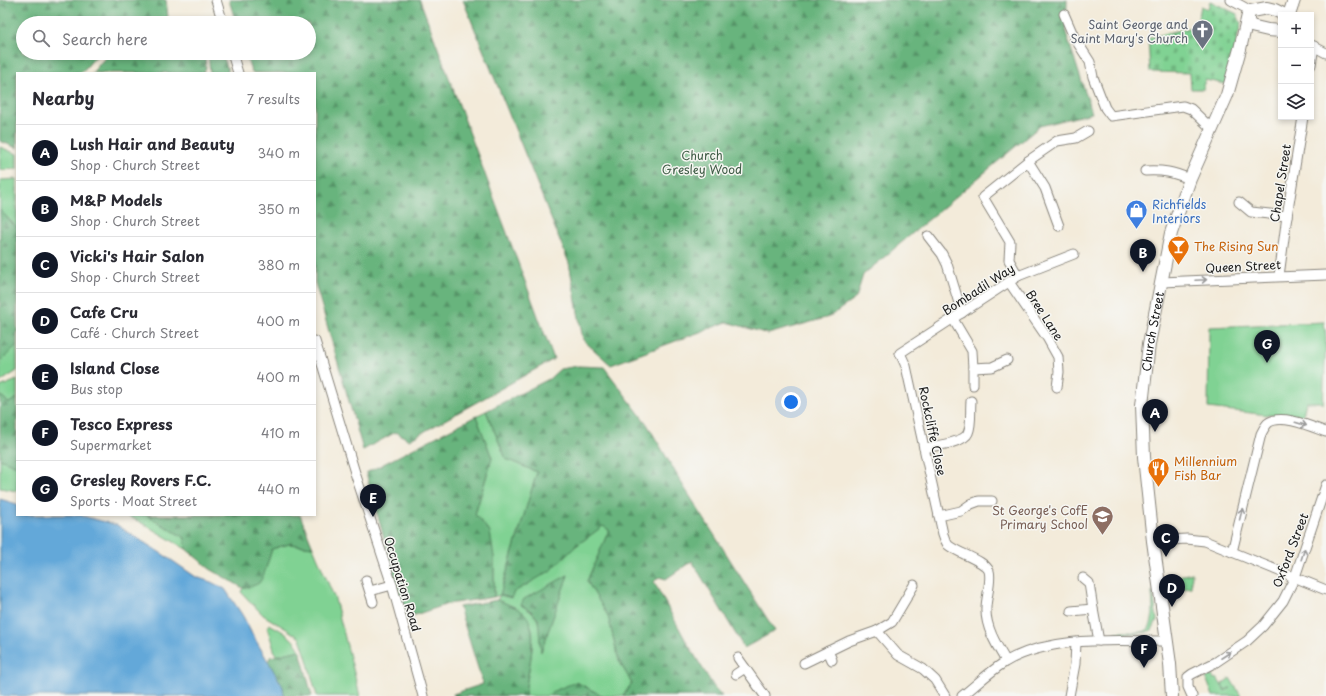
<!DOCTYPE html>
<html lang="en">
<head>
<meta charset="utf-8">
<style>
	:root { --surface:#fff; --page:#f2f2f3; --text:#2b2b33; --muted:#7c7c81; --line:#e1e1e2; --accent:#111827 }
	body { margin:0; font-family:"Playpen Sans",sans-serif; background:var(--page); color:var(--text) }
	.controls { position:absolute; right:12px; top:12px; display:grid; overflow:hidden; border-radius:0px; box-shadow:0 2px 6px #0003 }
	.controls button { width:36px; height:36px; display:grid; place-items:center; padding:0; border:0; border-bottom:1px solid var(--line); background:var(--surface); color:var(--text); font:20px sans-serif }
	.you { position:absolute; left:791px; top:402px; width:14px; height:14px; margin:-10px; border:3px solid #fff; border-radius:50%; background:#1a73e8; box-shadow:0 0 0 6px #1a73e833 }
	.badge { display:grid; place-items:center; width:26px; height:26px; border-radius:50%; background:var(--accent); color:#fff; font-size:13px; font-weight:700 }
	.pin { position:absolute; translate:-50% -33px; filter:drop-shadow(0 1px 2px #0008) }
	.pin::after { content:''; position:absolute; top:21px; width:14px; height:12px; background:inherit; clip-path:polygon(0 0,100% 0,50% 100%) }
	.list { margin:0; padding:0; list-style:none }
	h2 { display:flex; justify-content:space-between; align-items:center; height:52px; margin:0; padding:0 16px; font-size:17px }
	h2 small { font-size:13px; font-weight:400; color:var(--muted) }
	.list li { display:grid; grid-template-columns:26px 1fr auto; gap:12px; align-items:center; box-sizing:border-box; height:56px; padding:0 16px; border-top:1px solid var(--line) }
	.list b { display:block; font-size:15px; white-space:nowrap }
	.list p { margin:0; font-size:13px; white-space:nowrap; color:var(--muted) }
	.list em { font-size:13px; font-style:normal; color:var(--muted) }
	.icon { flex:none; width:22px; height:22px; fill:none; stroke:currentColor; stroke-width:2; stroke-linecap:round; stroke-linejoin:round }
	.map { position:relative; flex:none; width:1326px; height:696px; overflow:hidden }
	.search { position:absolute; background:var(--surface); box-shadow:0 2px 6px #0003; left:16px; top:16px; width:300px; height:44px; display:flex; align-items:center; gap:10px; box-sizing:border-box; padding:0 14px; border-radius:22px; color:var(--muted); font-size:15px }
	.panel { position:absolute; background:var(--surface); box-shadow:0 2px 6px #0003; left:16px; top:72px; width:300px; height:444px; border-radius:0px }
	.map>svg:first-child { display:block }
</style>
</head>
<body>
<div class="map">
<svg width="1326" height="696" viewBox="0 0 1326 696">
	<defs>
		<pattern id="forest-firs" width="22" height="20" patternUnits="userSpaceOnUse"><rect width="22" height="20" fill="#68b47d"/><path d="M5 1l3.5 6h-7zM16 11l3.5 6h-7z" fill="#559266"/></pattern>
		<pattern id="cemetery-stones" width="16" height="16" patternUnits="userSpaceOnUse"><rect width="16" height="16" fill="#80d293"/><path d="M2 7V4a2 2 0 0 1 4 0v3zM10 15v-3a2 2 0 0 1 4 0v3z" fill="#6eb47e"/></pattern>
	</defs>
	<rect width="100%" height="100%" fill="#f6f6f2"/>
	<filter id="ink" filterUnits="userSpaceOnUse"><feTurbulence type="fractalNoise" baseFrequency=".025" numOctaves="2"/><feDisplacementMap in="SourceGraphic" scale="8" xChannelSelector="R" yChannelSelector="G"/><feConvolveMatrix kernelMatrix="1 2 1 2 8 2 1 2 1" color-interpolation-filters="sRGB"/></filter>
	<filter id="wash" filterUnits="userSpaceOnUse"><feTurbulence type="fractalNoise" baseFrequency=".012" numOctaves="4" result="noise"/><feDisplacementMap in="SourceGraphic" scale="16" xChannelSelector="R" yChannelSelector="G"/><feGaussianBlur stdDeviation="0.9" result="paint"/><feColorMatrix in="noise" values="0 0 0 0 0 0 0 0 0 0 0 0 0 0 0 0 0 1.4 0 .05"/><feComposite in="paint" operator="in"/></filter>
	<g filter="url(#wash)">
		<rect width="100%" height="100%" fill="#f3ebda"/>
		<g fill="#80d293" stroke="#4e7758" fill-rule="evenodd">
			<path d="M0 147 17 154V169L0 170Z"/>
			<path d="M17 179V228L0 210V180Z"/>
			<path d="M1324 322 1326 338 1323 404 1319 402H1306L1302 419 1208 408 1209 327Z"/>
			<path d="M17 345V371L0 382V362Z"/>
			<path d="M17 380V398L9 403 0 395V387Z"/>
			<path d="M486 411 506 459 537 472 500 595 514 592 531 582 602 525 609 530 587 581 608 616 619 661 632 683 623 696H603L576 682 551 696H525C526 679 537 639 531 626 528 621 523 614 519 611 514 606 504 603 497 600L500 595 494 597V557L475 515 492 458 476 416ZM568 575 541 651C537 626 546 620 521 605Z"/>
			<path d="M0 459 17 466V491L0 488Z"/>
			<path d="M125 515H146L185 538 186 549 142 523Z"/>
			<path d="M289 544 313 547 335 599 360 696H317L306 656 300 638 288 630 263 615 241 592 243 588C261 584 267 565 272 549Z"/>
			<path d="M1192 573 1191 587 1179 590 1178 586 1173 587 1172 581 1180 580 1179 576Z"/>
			<path d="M1152 592H1153L1157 620 1152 630 1146 632 1117 635 1116 632C1125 631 1138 634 1145 631 1156 627 1152 601 1152 592Z"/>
			<path d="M269 624C283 631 293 637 300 650L276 656 267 627Z"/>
			<path d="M1212 675 1214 679 1217 678 1225 691 1230 688 1225 690 1222 684 1230 678 1241 696H1213L1206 678Z"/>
		</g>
		<g fill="url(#forest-firs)" stroke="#42684c">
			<path d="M0 0H166L168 17 146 23H23V53H99L81 73H17V148L0 141Z"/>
			<path d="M229 0H420L554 359 409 440 396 432 363 450 315 283V73H252L245 53H309V23H236Z"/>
			<path d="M463 0H1067L1066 33 1092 113 1040 126 863 275 856 298 829 317 768 334 727 322 611 365 583 340 569 263Z"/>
			<path d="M109 53H205L206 68 203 73H92Z"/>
			<path d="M208 53H222L229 73H210Z"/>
			<path d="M0 210 17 228V345L0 362Z"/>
			<path d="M578 366 604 367 647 424 684 487 775 631 744 648 692 561 666 579 659 577 654 582 686 641 714 687 722 696H623L632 683 619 661 608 616 587 581 609 530 603 526 576 546 550 571 514 592 511 598 500 595 537 472 506 459 486 411 549 379 560 369Z"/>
			<path d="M0 395 9 403 17 398V466L0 459Z"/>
			<path d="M476 416 492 458 475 514 490 532 494 557V597L448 604 406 618 366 473Z"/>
			<path d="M146 515H300L313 547 289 544 272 549C269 557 265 576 259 583 255 586 248 587 243 588L210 569 186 549 185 538Z"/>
			<path d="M568 575 541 652 538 619 531 611 521 605 524 599Z"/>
			<path d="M497 600C506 604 518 607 525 614 541 632 526 674 525 696H454L453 694 483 684 459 607Z"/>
			<path d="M300 650 312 696H284L283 687 268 662 270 657Z"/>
			<path d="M576 682 603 696H551V692Z"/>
		</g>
		<path fill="url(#cemetery-stones)" stroke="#4e7758" d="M1210 1 1237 14 1241 24 1226 84 1205 80 1204 89H1191L1190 73 1150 72 1148 38 1197 26 1201 6 1208 9Z"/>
		<path fill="#63a8d9" stroke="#40627a" d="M0 499 17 504V515H79L117 525 167 557 196 577 211 582 225 589 243 616 251 632 283 687 284 696H0Z"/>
	</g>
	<g filter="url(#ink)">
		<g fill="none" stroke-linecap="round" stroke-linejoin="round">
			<defs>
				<g id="street">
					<path d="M216 0 223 23"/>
					<path d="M1231 0 1251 11"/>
					<path d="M1064 14 1074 37 1090 62 1093 77 1105 108 1111 116 1183 106 1191 109 1212 129"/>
					<path d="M1311 45 1326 53"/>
					<path d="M232 53 238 73"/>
					<path d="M1311 65 1314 46"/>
					<path d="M1028 161 1045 188 1059 226"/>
					<path d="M1145 171C1164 170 1172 172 1190 179"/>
					<path d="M1239 202 1251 212 1287 216"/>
					<path d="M928 236 942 254 947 264 962 313"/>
					<path d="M1018 276 1009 260 1010 242 983 197 1028 161 1057 141 1076 138 1088 131"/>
					<path d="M1279 276 1287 216 1303 117"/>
					<path d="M1009 282 1048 339 1058 357 1059 372 1057 387"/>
					<path d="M1162 282 1326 275"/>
					<path d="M953 319 972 351 973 368V385"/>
					<path d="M315 341 356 476 392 585 423 696"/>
					<path d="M973 368 992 367 1007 360"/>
					<path d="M924 448C934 446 964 443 968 433 972 424 970 411 971 401"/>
					<path d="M939 516 961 511 971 504 979 501H992"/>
					<path d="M1153 541 1187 539 1205 541 1326 590"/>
					<path d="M1232 552 1261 434C1263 430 1265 426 1268 423 1281 413 1312 427 1326 432"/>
					<path d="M1083 578 1089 583 1093 609 1099 641"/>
					<path d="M366 580 373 602"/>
					<path d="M370 591 392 585"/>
					<path d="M1071 611 1093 609"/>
					<path d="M877 631 898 655 923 669 935 680 945 696"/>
					<path d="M828 651 832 660"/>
					<path d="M738 658 765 696"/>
					<path d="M1006 661C997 646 985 627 986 608 986 598 992 580 989 571 986 561 957 553 948 545 946 542 944 538 943 534L906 366 900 353 1018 276 1074 254"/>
					<path d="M804 663 849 641 877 631 892 622 914 585"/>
					<path d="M736 674 745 668"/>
					<path d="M962 696C976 685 989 672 1005 662 1051 635 1115 641 1166 641"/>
					<path d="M1069 696 1075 664 1076 643"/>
					<path d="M1192 696 1188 687V677L1192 674 1216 662 1247 641 1263 626 1283 601 1295 577 1326 485"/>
				</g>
				<g id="secondary">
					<path d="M1248 15V21L1251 26 1268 30 1281 31"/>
					<path d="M1289 15 1294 0"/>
					<path id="s1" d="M1172 696 1170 664 1153 541 1144 457 1142 405 1149 344 1171 233 1190 179 1227 95 1240 49 1248 15 1251 11 1267 8 1275 10 1285 15"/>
				</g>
			</defs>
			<use href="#street" stroke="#88847b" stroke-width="11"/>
			<use href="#secondary" stroke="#88847b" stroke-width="14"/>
			<use href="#street" stroke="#fff" stroke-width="9"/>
			<use href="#secondary" stroke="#fff" stroke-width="12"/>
		</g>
		<defs><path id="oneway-shaft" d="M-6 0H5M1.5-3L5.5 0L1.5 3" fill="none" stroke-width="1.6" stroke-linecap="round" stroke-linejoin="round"/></defs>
		<g stroke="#999">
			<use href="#oneway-shaft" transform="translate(1201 280) rotate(-3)"/>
			<use href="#oneway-shaft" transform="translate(1301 424) rotate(16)"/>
			<use href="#oneway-shaft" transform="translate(1241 514) rotate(-76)"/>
			<use href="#oneway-shaft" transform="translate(1303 554) rotate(-72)"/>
			<use href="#oneway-shaft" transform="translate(1226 655) rotate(-33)"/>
		</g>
	</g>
	<defs>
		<symbol id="church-pin" viewBox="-11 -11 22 30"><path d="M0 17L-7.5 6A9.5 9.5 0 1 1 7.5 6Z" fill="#6b7280" stroke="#f6f6f2"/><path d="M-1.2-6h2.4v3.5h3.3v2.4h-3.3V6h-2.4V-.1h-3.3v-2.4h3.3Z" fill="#fff"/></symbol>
		<symbol id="shop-pin" viewBox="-11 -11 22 30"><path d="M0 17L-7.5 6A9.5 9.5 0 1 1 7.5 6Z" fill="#3f7fe0" stroke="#f6f6f2"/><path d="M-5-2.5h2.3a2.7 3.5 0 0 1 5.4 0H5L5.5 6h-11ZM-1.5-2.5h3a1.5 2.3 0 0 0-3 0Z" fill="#fff"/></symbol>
		<symbol id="bar-pin" viewBox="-11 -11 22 30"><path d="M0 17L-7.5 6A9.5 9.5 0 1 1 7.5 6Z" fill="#e8710a" stroke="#f6f6f2"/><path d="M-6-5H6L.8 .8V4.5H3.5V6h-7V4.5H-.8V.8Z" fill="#fff"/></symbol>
		<symbol id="restaurant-pin" viewBox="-11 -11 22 30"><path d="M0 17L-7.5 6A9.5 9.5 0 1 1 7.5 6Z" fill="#e8710a" stroke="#f6f6f2"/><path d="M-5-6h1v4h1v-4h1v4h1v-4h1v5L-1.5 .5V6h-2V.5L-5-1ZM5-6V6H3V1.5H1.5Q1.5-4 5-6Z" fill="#fff"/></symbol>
		<symbol id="school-pin" viewBox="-11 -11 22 30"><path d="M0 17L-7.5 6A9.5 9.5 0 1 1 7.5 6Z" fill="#8d6e63" stroke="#f6f6f2"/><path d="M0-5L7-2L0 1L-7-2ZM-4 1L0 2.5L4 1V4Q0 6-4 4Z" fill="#fff"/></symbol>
	</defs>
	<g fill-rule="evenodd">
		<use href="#church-pin" x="1190" y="18" width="25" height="34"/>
		<use href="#shop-pin" x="1124" y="198" width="25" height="34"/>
		<use href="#bar-pin" x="1166" y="234" width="25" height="34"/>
		<use href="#restaurant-pin" x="1146" y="456" width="25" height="34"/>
		<use href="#school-pin" x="1090" y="504" width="25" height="34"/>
	</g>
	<g text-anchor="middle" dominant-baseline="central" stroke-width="3" stroke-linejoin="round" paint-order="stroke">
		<g font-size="12" fill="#5b616d" stroke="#f6f6f2" text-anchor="end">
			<text x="1188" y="24">Saint George and<tspan x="1188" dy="14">Saint Mary's Church</tspan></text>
		</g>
		<g font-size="12" fill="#3f5c46" stroke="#f6f6f2">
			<text x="702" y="155">Church<tspan x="702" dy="14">Gresley Wood</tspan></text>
		</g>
		<g font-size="12" fill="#1c1c1c" stroke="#f6f6f2">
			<text transform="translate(1280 183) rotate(-81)">Chapel Street</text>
			<text transform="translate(1243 266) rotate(-3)">Queen Street</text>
			<text transform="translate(978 289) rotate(-33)">Bombadil Way</text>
			<text transform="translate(1045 315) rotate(57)">Bree Lane</text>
			<text stroke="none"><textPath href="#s1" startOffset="367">Church Street</textPath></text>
			<text transform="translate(933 431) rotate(78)">Rockcliffe Close</text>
			<text transform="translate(1290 550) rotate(-69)">Oxford Street</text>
			<text transform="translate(403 584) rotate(73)">Occupation Road</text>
		</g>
		<g font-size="12" fill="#366cbe" stroke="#f6f6f2" text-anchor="start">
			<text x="1152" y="204">Richfields<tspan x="1152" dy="14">Interiors</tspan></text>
		</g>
		<g font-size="12" fill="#c56008" stroke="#f6f6f2" text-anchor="start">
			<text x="1194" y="246">The Rising Sun</text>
			<text x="1174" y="461">Millennium<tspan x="1174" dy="14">Fish Bar</tspan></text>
		</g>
		<g font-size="12" fill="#785e54" stroke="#f6f6f2" text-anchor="end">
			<text x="1088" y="510">St George's CofE<tspan x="1088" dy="14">Primary School</tspan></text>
		</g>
	</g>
</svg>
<div class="controls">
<button>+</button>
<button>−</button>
<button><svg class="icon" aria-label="layers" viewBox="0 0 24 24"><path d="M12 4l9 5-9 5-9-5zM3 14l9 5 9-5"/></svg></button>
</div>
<div class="you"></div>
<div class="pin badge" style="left:1155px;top:432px">A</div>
<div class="pin badge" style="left:1143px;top:272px">B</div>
<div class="pin badge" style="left:1166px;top:557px">C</div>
<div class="pin badge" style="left:1172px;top:607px">D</div>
<div class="pin badge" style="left:373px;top:517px">E</div>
<div class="pin badge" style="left:1144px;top:668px">F</div>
<div class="pin badge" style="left:1267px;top:363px">G</div>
<div class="search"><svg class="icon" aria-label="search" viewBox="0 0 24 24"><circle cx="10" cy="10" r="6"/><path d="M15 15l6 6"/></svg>Search here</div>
<section class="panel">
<h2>Nearby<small>7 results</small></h2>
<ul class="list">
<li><span class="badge">A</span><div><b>Lush Hair and Beauty</b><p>Shop · Church Street</p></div><em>340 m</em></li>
<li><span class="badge">B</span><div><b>M&amp;P Models</b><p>Shop · Church Street</p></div><em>350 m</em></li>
<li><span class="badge">C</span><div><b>Vicki's Hair Salon</b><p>Shop · Church Street</p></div><em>380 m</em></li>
<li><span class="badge">D</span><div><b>Cafe Cru</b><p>Café · Church Street</p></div><em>400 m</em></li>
<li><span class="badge">E</span><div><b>Island Close</b><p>Bus stop</p></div><em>400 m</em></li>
<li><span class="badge">F</span><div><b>Tesco Express</b><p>Supermarket</p></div><em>410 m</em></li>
<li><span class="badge">G</span><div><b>Gresley Rovers F.C.</b><p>Sports · Moat Street</p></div><em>440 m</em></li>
</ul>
</section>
</div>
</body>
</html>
